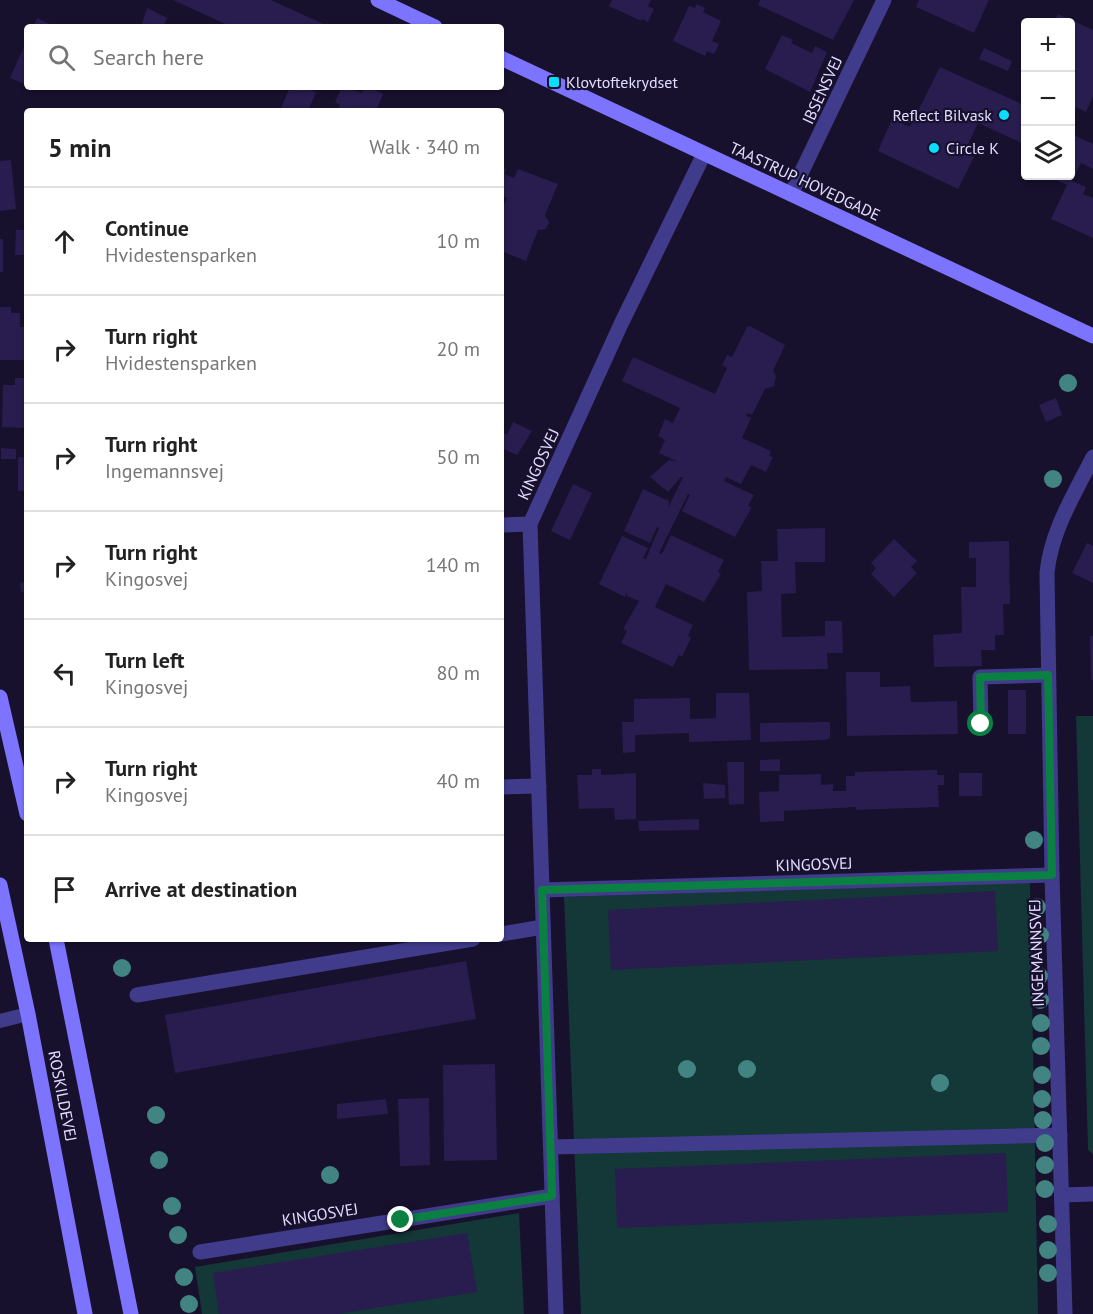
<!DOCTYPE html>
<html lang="en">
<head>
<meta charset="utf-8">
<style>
	:root { --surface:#fff; --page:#f6f6f6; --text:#222; --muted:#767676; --line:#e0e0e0 }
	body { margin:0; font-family:"PT Sans",sans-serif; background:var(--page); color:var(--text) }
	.controls { position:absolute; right:18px; top:18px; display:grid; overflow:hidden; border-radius:6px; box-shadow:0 2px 4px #0004 }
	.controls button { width:54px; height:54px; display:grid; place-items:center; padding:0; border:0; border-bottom:2px solid var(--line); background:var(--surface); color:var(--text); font:30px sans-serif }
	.stop { position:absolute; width:18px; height:18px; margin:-14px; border:4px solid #0b8043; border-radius:50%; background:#fff }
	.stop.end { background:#0b8043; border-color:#fff; box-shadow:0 2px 6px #0008 }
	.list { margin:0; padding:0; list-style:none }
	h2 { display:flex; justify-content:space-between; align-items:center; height:78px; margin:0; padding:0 24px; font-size:26px }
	h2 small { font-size:20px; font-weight:400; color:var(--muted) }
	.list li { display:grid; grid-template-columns:39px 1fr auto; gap:18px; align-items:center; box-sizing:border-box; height:108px; padding:0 24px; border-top:2px solid var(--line) }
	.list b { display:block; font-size:22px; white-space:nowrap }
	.list p { margin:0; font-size:20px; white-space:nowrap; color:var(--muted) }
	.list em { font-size:20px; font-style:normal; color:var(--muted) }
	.icon { flex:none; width:33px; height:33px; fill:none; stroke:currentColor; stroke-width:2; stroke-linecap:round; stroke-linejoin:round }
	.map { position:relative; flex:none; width:1093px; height:1314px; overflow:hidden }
	.search { position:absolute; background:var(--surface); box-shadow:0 2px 4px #0004; left:24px; top:24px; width:480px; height:66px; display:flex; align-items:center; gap:15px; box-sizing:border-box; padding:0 21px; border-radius:6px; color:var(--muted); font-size:22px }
	.panel { position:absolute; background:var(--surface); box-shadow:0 2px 4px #0004; left:24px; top:108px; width:480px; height:834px; border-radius:6px }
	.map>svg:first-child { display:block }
</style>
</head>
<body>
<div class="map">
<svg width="1093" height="1314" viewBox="0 0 1093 1314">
	<rect width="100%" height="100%" fill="#17112d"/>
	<g fill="#143737">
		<path d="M1076 716H1093V1154L1088 1150Z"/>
		<path d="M1030 882 1038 1314H581L564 897Z"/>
		<path d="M519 1213 524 1314H202L195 1267Z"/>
	</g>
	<g fill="#281d4e">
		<path d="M173 0H271L330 27H232Z"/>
		<path d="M612 0H651L648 6 654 9 648 22 642 19 641 21 609 6Z"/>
		<path d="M760 0H854L833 40 758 5Z"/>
		<path d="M919 0H989L974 33 916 7Z"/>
		<path d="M696 4 705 8 703 12 721 21 712 41 719 44 714 54 707 51 705 56 673 41 689 6 695 8Z"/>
		<path d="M147 8 167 18 163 27H141Z"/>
		<path d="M1058 14 1093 30V96L1086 112 1070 105V22H1054Z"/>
		<path d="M37 18 56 27H33Z"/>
		<path d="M782 35 793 40 791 43 812 53 815 46 827 52 810 92 765 69Z"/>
		<path d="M27 40V85L10 78Z"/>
		<path d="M984 48 1012 61 1008 71 979 59Z"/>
		<path d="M940 67 1026 106V145L978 123 964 153 974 157 958 189 878 151 892 119 910 127Z"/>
		<path d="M290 87H306L316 92 308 111H287L281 108Z"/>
		<path d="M342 87 362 93 365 87H368L383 94 376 111H337L340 105 335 102Z"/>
		<path d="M1074 135 1093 144V169L1081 163 1072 181 1086 187 1083 194 1093 198V238L1051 219 1067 185 1052 178 1053 176H1070V144Z"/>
		<path d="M11 160 16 209 0 211V161Z"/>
		<path d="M501 167 506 169 505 174 514 178 518 169 558 184 545 215 549 222 546 229 538 230 526 261 501 251V212L507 198 501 195Z"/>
		<path d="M16 230H27V255H15Z"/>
		<rect x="0" y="239" width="3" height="33"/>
		<path d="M0 307H11V313H20V327H27V360H0Z"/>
		<path d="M750 326 785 345 773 371 776 376 774 386 765 389 752 415 748 413 746 416 751 418 742 438 771 451 769 456 773 457 766 472 751 465 741 484 726 477 724 481 754 495 748 506 752 507 735 537 682 511 690 495 688 494 659 553 662 554 671 535 724 560 718 572 721 574 704 602 666 584 655 607 693 625 688 636 691 638 682 657 679 655 673 667 621 643 627 631 623 629 639 601 627 596V592L625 597 599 584 622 536 648 548 643 558 646 559 659 528 657 527 650 543 624 531 643 489 669 501 668 508 683 477H681L668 492 650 477 669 460 678 462 659 453 665 440 658 436 665 419 673 423 680 408 622 381 633 357 715 394 727 368 722 365 727 355 732 357 747 327Z"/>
		<path d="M15 378H27V428L2 427 3 385H15Z"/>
		<path d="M1056 398 1062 415 1046 422 1039 405Z"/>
		<path d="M513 422 532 431 517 455 501 448V439L504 433 507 435Z"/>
		<path d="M1 448 16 449V459H1Z"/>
		<rect x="18" y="457" width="9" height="34"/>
		<path d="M573 484 592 493 570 540 551 531Z"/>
		<path d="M825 528V562H795L796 593 781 594 782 637 825 636V621H842L843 653H827L828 669 749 670 747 592 762 591 761 561H778L777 529Z"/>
		<path d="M894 539 917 561 911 567 917 573 894 597 871 574 876 568 871 563Z"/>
		<path d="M1009 541 1010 604H1003L1004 635H995V650H981L982 666 934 667 933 635 962 633 961 587H976V558H969V542Z"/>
		<path d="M1087 543 1093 546V583L1072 573Z"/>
		<path d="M27 581V591L21 592 20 583Z"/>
		<path d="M1090 636H1093V680H1091Z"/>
		<path d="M846 672H880V687L910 686 911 702 957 701 958 734 847 736Z"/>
		<rect x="1008" y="690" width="18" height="44"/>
		<path d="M716 693H749L751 740 689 742V733L635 735V752L623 753 622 722H634V699L690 698V719L716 718Z"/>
		<path d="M824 722H830V738L825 740 760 742V723Z"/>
		<path d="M780 759V771H760V760Z"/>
		<path d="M727 762H744V804L729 805Z"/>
		<path d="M592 769H601V775L636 773V819L615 820 614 808 579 809 577 775H592Z"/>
		<path d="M937 770V775H944V785H938L939 807 856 810V807L784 811V821L760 822 759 792 779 791V775L821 774V785L833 784V791H846V776H855V772Z"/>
		<rect x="959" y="773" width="23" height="23"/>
		<path d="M703 783 725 785V798L704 799Z"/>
		<path d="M699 819V830L639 831 638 821Z"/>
		<path d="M995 891 998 951 611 970 608 910Z"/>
		<path d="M466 961 476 1019 175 1073 165 1015Z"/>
		<path d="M495 1064 497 1160 444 1161 443 1065Z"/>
		<path d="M429 1098 430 1165 400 1166 398 1099Z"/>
		<path d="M386 1099 388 1114 337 1119V1104Z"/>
		<path d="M1006 1153 1008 1212 617 1228 615 1169Z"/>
		<path d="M467 1233 477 1292 337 1314H219L213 1273Z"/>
	</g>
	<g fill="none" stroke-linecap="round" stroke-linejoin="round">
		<path stroke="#413b8c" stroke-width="14" d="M0 1021 28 1014"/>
		<g stroke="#413b8c" stroke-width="15">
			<path d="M791 194 884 0"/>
			<path d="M501 525 530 524"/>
			<path d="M981 725 980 677 1048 675"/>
			<path d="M501 787 539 786"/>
			<path d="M542 890 1052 875"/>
			<path d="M501 934 543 927"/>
			<path d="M137 995 473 939"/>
			<path d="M551 1147 1060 1135"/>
			<path d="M1062 1195 1093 1194"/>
			<path d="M200 1252 552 1196"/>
			<path d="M556 1314 530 524 621 324 704 154"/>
			<path d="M1065 1314 1052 875 1047 573C1051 531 1074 495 1093 457"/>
		</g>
		<g stroke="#7c74ff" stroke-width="15">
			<path d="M378 0 435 27"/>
			<path d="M501 58 1093 336"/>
			<path d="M0 697 27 814"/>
			<path d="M0 885 28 1014 85 1314"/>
			<path d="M56 939 131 1314"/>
		</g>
	</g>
	<g fill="#428482">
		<circle cx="1068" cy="383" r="9"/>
		<circle cx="1053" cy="479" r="9"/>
		<circle cx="1034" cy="840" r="9"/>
		<circle cx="1037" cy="907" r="9"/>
		<circle cx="1040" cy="935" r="9"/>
		<circle cx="122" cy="968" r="9"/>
		<circle cx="1039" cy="976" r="9"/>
		<circle cx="1040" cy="1000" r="9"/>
		<circle cx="1041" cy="1023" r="9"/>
		<circle cx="1041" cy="1046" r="9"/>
		<circle cx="687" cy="1069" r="9"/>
		<circle cx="747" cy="1069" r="9"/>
		<circle cx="1042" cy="1075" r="9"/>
		<circle cx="940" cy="1083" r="9"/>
		<circle cx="1042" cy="1099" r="9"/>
		<circle cx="156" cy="1115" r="9"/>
		<circle cx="1043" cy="1120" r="9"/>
		<circle cx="1045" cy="1143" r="9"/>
		<circle cx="159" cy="1160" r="9"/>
		<circle cx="1045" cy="1165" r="9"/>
		<circle cx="330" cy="1175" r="9"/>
		<circle cx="1045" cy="1189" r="9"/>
		<circle cx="172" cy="1206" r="9"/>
		<circle cx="1048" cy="1224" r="9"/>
		<circle cx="178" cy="1235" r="9"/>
		<circle cx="1048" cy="1250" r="9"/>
		<circle cx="1048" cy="1273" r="9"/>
		<circle cx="184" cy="1277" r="9"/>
		<circle cx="189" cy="1304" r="9"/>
	</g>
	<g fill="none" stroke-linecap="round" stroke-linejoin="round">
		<path stroke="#0b8043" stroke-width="8" d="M401 1220 552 1196 542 890 1052 875 1048 675 980 677 981 724"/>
	</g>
	<g fill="#09deff" stroke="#17112d" stroke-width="2">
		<rect x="548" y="76" width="12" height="12" rx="3"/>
		<circle cx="1004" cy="115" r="6"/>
		<circle cx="934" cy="148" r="6"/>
	</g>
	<g text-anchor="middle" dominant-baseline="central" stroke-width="4.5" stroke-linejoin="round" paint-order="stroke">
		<g font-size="16" fill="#e2ddff" stroke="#17112d" text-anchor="start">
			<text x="566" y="82">Klovtoftekrydset</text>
			<text x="992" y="115" text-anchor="end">Reflect Bilvask</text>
			<text x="946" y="148">Circle K</text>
		</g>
		<g font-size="16" fill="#e2ddff" stroke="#17112d">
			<text transform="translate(822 90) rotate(-65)">IBSENSVEJ</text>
			<text transform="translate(805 181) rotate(25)">TAASTRUP HOVEDGADE</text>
			<text transform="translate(538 464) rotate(-65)">KINGOSVEJ</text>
			<text transform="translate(814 864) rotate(-2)">KINGOSVEJ</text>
			<text transform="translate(1036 953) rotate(-92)">INGEMANNSVEJ</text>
			<text transform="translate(63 1096) rotate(79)">ROSKILDEVEJ</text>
			<text transform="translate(320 1214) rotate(-9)">KINGOSVEJ</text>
		</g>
	</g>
</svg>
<div class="controls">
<button>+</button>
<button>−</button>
<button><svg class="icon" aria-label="layers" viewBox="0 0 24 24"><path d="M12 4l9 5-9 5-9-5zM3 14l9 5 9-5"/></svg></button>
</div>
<div class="stop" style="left:981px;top:724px"></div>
<div class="stop end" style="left:401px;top:1220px"></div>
<div class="search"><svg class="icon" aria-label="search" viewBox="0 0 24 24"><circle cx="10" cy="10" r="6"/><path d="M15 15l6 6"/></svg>Search here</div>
<section class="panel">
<h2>5 min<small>Walk · 340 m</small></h2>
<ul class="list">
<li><svg class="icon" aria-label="ahead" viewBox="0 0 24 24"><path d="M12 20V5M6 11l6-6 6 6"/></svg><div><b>Continue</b><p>Hvidestensparken</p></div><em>10 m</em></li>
<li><svg class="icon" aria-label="right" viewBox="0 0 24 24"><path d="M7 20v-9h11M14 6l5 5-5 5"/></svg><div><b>Turn right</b><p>Hvidestensparken</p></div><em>20 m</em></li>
<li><svg class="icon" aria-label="right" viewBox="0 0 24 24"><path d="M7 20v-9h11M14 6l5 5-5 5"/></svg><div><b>Turn right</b><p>Ingemannsvej</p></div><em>50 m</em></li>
<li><svg class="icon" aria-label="right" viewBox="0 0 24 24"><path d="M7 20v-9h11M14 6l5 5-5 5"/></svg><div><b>Turn right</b><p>Kingosvej</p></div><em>140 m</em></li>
<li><svg class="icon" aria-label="left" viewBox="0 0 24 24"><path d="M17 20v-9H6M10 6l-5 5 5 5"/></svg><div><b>Turn left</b><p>Kingosvej</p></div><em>80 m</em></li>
<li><svg class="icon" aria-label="right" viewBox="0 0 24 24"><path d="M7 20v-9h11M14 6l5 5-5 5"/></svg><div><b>Turn right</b><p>Kingosvej</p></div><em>40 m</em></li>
<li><svg class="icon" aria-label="arrive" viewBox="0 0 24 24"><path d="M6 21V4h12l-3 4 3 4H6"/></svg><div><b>Arrive at destination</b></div></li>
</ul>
</section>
</div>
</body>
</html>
